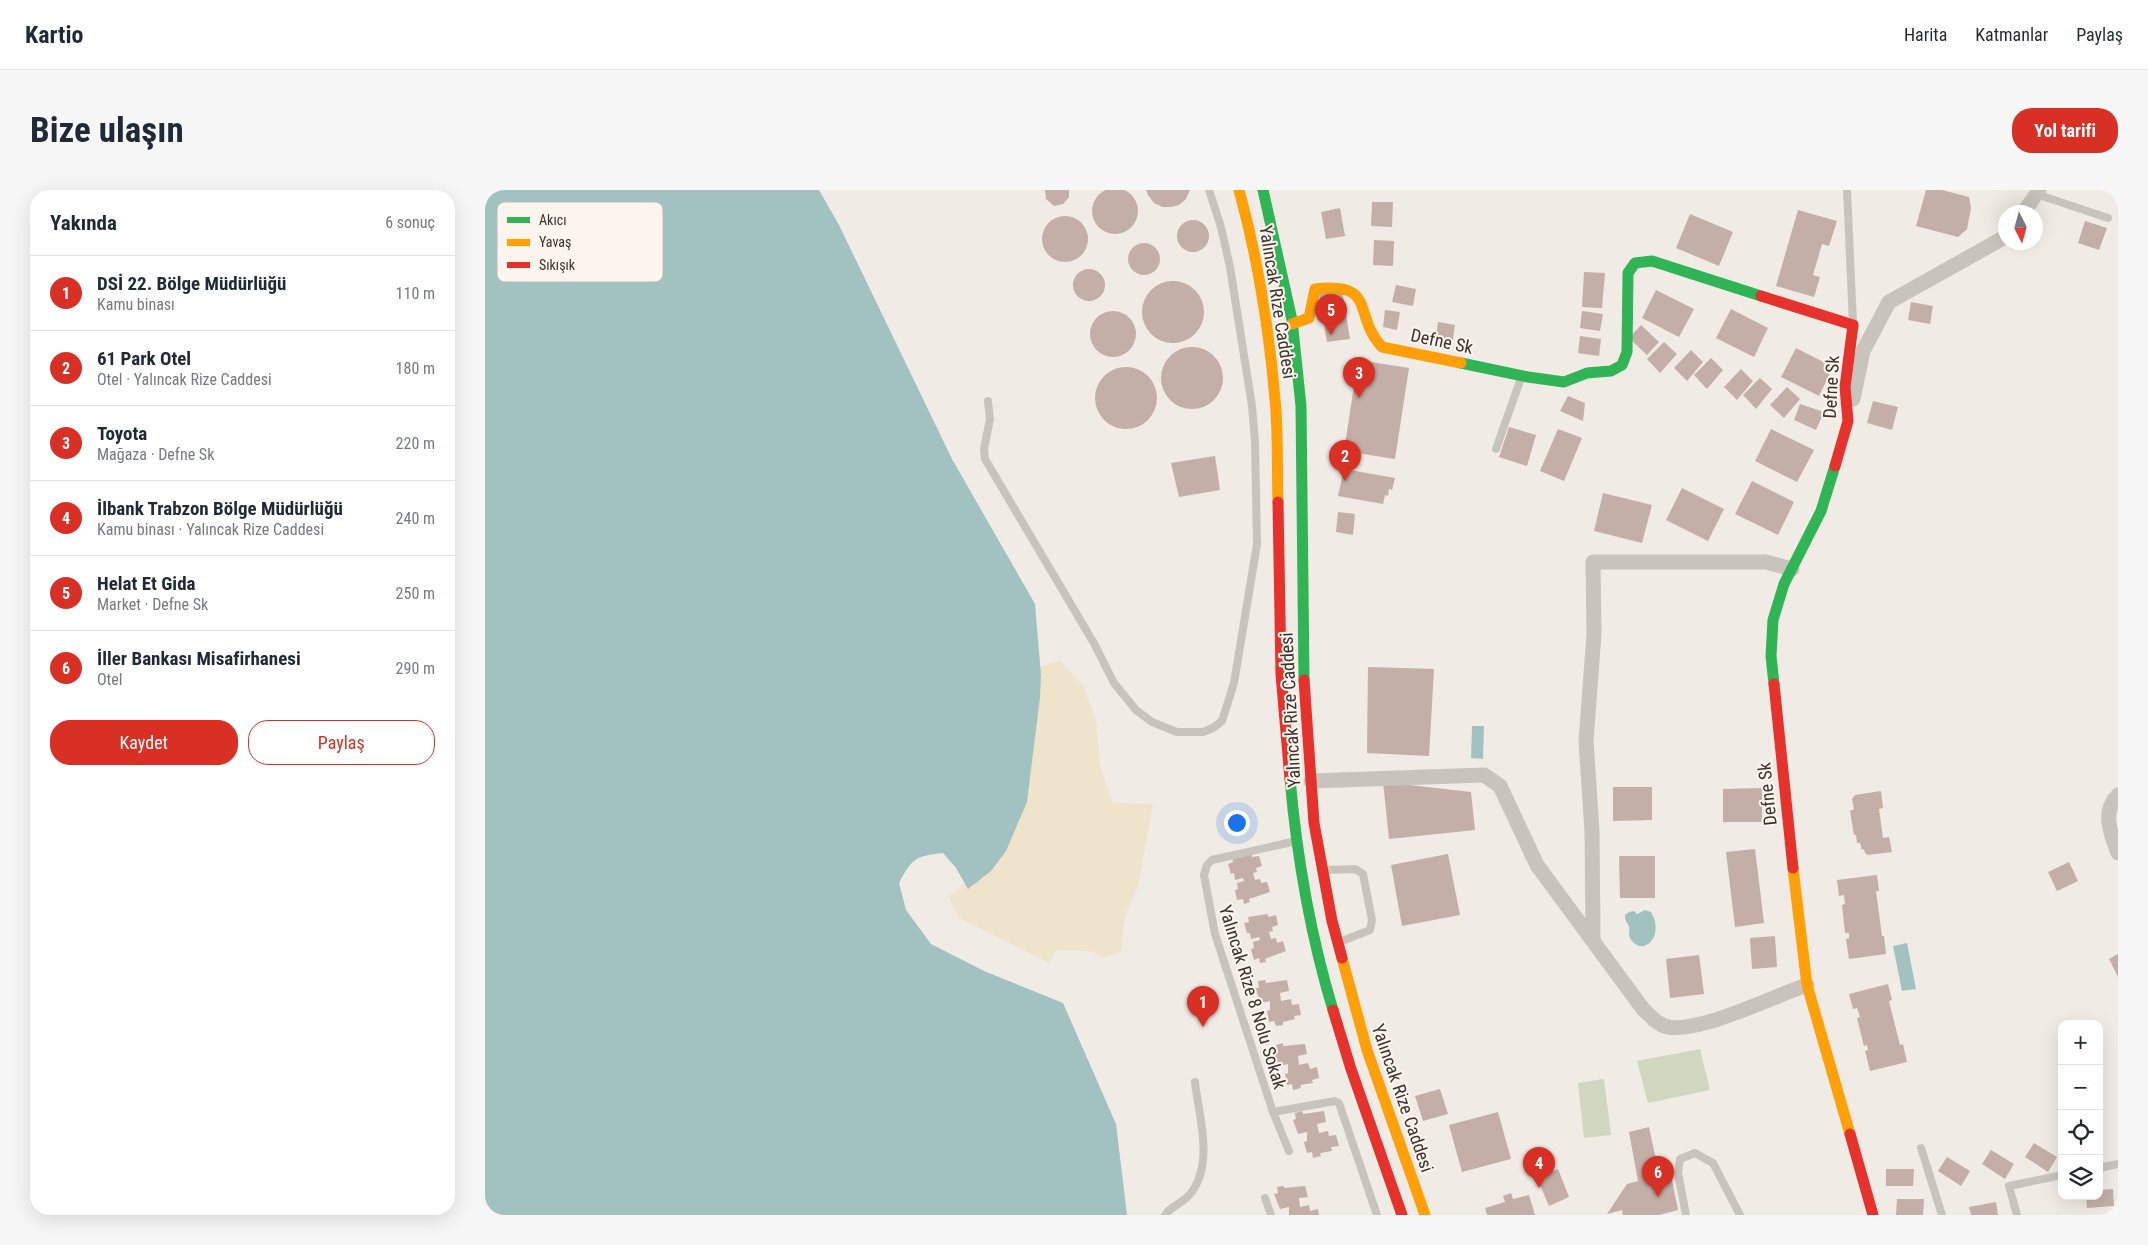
<!DOCTYPE html>
<html lang="tr">
<head>
<meta charset="utf-8">
<style>
	:root { --surface:#fff; --page:#f6f6f7; --text:#1f2937; --muted:#747a83; --line:#e0e1e3; --accent:#d93025 }
	body { margin:0; font-family:"Roboto Condensed",sans-serif; background:var(--page); color:var(--text) }
	.controls { position:absolute; right:15px; bottom:15px; display:grid; overflow:hidden; border-radius:10px; box-shadow:0 5px 20px #0002 }
	.controls button { width:45px; height:45px; display:grid; place-items:center; padding:0; border:0; border-bottom:1px solid var(--line); background:var(--surface); color:var(--text); font:25px sans-serif }
	.compass { position:absolute; left:1513px; top:15px; width:45px; height:45px; border-radius:50%; background:var(--surface); box-shadow:0 5px 20px #0002; rotate:174deg }
	.you { position:absolute; left:751px; top:632px; width:18px; height:18px; margin:-12px; border:4px solid #fff; border-radius:50%; background:#1a73e8; box-shadow:0 0 0 8px #1a73e833 }
	.badge { display:grid; place-items:center; width:32px; height:32px; border-radius:50%; background:var(--accent); color:#fff; font-size:16px; font-weight:700 }
	.pin { position:absolute; translate:-50% -41px; filter:drop-shadow(0 1px 2px #0008) }
	.pin::after { content:''; position:absolute; top:26px; width:18px; height:15px; background:inherit; clip-path:polygon(0 0,100% 0,50% 100%) }
	.list { margin:0; padding:0; list-style:none }
	h2 { display:flex; justify-content:space-between; align-items:center; height:65px; margin:0; padding:0 20px; font-size:21px }
	h2 small { font-size:16px; font-weight:400; color:var(--muted) }
	.list li { display:grid; grid-template-columns:32px 1fr auto; gap:15px; align-items:center; box-sizing:border-box; height:75px; padding:0 20px; border-top:1px solid var(--line) }
	.list b { display:block; font-size:19px; white-space:nowrap }
	.list p { margin:0; font-size:16px; white-space:nowrap; color:var(--muted) }
	.list em { font-size:16px; font-style:normal; color:var(--muted) }
	.actions { display:flex; gap:10px; padding:15px 20px }
	.actions a { flex:1; padding:11px 0; border:1px solid var(--accent); border-radius:20px; text-align:center; font-size:18px; color:var(--accent) }
	.actions .main { background:var(--accent); color:#fff }
	.icon { flex:none; width:28px; height:28px; fill:none; stroke:currentColor; stroke-width:2; stroke-linecap:round; stroke-linejoin:round }
	.map { position:relative; flex:none; width:1633px; height:1025px; overflow:hidden; border-radius:20px }
	header { display:flex; align-items:center; gap:30px; box-sizing:border-box; height:70px; padding:0 25px; background:var(--surface); border-bottom:1px solid var(--line) }
	header strong { font-size:24px }
	nav { display:flex; gap:28px; margin-inline-start:auto; font-size:18px }
	.intro { display:flex; align-items:center; justify-content:space-between; box-sizing:border-box; height:120px; padding:0 30px }
	h1 { margin:0; font-size:35px }
	.button { padding:12px 22px; border-radius:20px; background:var(--accent); color:#fff; font-size:18px; font-weight:700 }
	main { display:flex; gap:30px; padding:0 30px }
	aside { flex:1; background:var(--surface); border-radius:20px; box-shadow:0 5px 20px #0002 }
	.map>svg:first-child { display:block }
</style>
</head>
<body>
<header>
<strong>Kartio</strong>
<nav><a>Harita</a><a>Katmanlar</a><a>Paylaş</a></nav>
</header>
<div class="intro"><h1>Bize ulaşın</h1><a class="button">Yol tarifi</a></div>
<main>
<aside>
<h2>Yakında<small>6 sonuç</small></h2>
<ul class="list">
<li><span class="badge">1</span><div><b>DSİ 22. Bölge Müdürlüğü</b><p>Kamu binası</p></div><em>110 m</em></li>
<li><span class="badge">2</span><div><b>61 Park Otel</b><p>Otel · Yalıncak Rize Caddesi</p></div><em>180 m</em></li>
<li><span class="badge">3</span><div><b>Toyota</b><p>Mağaza · Defne Sk</p></div><em>220 m</em></li>
<li><span class="badge">4</span><div><b>İlbank Trabzon Bölge Müdürlüğü</b><p>Kamu binası · Yalıncak Rize Caddesi</p></div><em>240 m</em></li>
<li><span class="badge">5</span><div><b>Helat Et Gida</b><p>Market · Defne Sk</p></div><em>250 m</em></li>
<li><span class="badge">6</span><div><b>İller Bankası Misafirhanesi</b><p>Otel</p></div><em>290 m</em></li>
</ul>
<div class="actions"><a class="main">Kaydet</a><a>Paylaş</a></div>
</aside>
<div class="map">
<svg width="1633" height="1025" viewBox="0 0 1633 1025">
	<rect width="100%" height="100%" fill="#f0ebe5"/>
	<g fill="#d1d6bf">
		<path d="M1215 859 1225 900 1163 913 1152 871Z"/>
		<path d="M1119 889 1126 945 1099 948 1093 893Z"/>
	</g>
	<path fill="#efe3cc" d="M575 471 598 495 611 530 615 576 628 613 668 614 653 697 640 726 636 762 618 768 606 761 571 760 564 773 474 728 464 707 480 693 482 699 542 612 555 508V476Z"/>
	<g fill="#a1c2c1">
		<path d="M0 0H334L354 35 467 269 550 414 556 485 555 508 542 612 521 661 506 681 483 699 471 678 458 663C431 666 427 668 414 693L421 720 446 754 499 781 578 813 631 934 642 1025H0Z"/>
		<path d="M987 536H999L998 569 986 568Z"/>
		<path d="M1160 720 1166 722C1181 748 1156 768 1145 748 1143 744 1145 739 1144 736 1142 732 1140 732 1140 725L1144 722 1149 721 1152 724Z"/>
		<path d="M1422 753 1431 799 1417 801 1408 756Z"/>
	</g>
	<g fill="#c3afa7">
		<circle cx="630" cy="21" r="23"/>
		<path d="M560 0H584V7L578 14 569 16 561 9Z"/>
		<path d="M661 0H705L701 9 694 15 686 17H678L669 13 663 5Z"/>
		<path d="M1441 0H1457L1484 7 1486 18 1482 39 1473 47 1431 36Z"/>
		<path d="M887 12H908L907 37 886 36Z"/>
		<path d="M855 18 860 46 841 49 836 22Z"/>
		<path d="M1313 20 1352 31 1344 56 1337 54 1328 85 1335 87 1329 107 1291 96Z"/>
		<path d="M1205 24 1248 42 1234 76 1191 58Z"/>
		<circle cx="580" cy="49" r="23"/>
		<circle cx="708" cy="46" r="16"/>
		<path d="M1600 31 1622 38 1614 60 1593 53Z"/>
		<path d="M889 50 909 51 908 76 888 75Z"/>
		<circle cx="659" cy="69" r="16"/>
		<circle cx="604" cy="95" r="16"/>
		<path d="M1099 82 1120 83 1117 118 1097 117Z"/>
		<circle cx="688" cy="122" r="31"/>
		<path d="M911 95 931 99 928 116 907 112Z"/>
		<path d="M857 100 865 149 842 152 834 104Z"/>
		<path d="M1171 100 1209 119 1194 147 1157 128Z"/>
		<path d="M1426 112 1448 116 1445 134 1423 130Z"/>
		<path d="M1246 119 1283 138 1269 167 1231 148Z"/>
		<path d="M900 120 915 122 912 140 898 137Z"/>
		<path d="M1097 121 1118 124 1115 141 1095 138Z"/>
		<circle cx="628" cy="144" r="23"/>
		<path d="M953 132 970 135 967 156 950 153Z"/>
		<path d="M1156 135 1174 152 1162 165 1144 148Z"/>
		<path d="M1095 146 1116 149 1114 166 1093 163Z"/>
		<path d="M1179 152 1192 164 1175 183 1162 169Z"/>
		<circle cx="707" cy="188" r="31"/>
		<path d="M1311 158 1348 177 1334 206 1296 187Z"/>
		<path d="M1206 160 1218 172 1202 191 1189 178Z"/>
		<path d="M1226 168 1238 180 1222 199 1209 185Z"/>
		<path d="M873 170 924 178 910 269 859 261Z"/>
		<circle cx="641" cy="208" r="31"/>
		<path d="M1256 179 1268 191 1252 210 1239 197Z"/>
		<path d="M1275 188 1287 199 1271 219 1258 205Z"/>
		<path d="M1302 197 1315 209 1299 228 1285 215Z"/>
		<path d="M1083 206 1100 213 1098 231 1075 221Z"/>
		<path d="M1388 211 1413 217 1407 240 1382 233Z"/>
		<path d="M1315 214 1339 222 1331 240 1309 230Z"/>
		<path d="M1024 237 1051 245 1042 276 1014 267Z"/>
		<path d="M1073 239 1097 248 1079 291 1055 281Z"/>
		<path d="M1286 239 1329 260 1312 292 1270 271Z"/>
		<path d="M730 266 735 300 694 307 686 273Z"/>
		<path d="M859 279 910 288 907 300 904 299 903 306 900 305 898 314 853 306Z"/>
		<path d="M1267 291 1309 312 1293 345 1250 324Z"/>
		<path d="M1197 298 1239 319 1223 351 1181 330Z"/>
		<path d="M1118 303 1167 315 1157 353 1109 341Z"/>
		<path d="M853 322 870 324 868 345 851 342Z"/>
		<path d="M883 477 949 479 944 566 882 563Z"/>
		<path d="M898 592 986 602 990 640 904 649Z"/>
		<path d="M1128 597H1167V630L1128 631Z"/>
		<path d="M1277 598V632H1238V599Z"/>
		<path d="M1396 601 1398 618 1394 619 1398 648 1404 647 1407 662 1383 665 1380 663 1379 659 1377 660 1375 653H1372L1371 645H1369L1365 621 1369 619 1367 609 1370 605Z"/>
		<path d="M1270 659 1279 733 1250 737 1241 662Z"/>
		<path d="M767 664V667L774 666 777 676 771 678 772 682 768 683 770 690 775 689 776 693 782 692 785 702 764 709 765 712 759 714 758 709 752 710 750 700 753 699 752 693 759 691 758 688 750 690 749 683 746 684 743 674 748 672 747 668Z"/>
		<path d="M963 664 975 725 917 736 906 675Z"/>
		<path d="M1134 666H1170V708H1135Z"/>
		<path d="M1584 672 1593 691 1572 701 1563 682Z"/>
		<path d="M1392 685 1394 701H1391L1397 746H1399L1401 764 1364 769 1361 749 1364 748V743H1360L1357 715 1360 714 1359 705 1354 706 1352 690Z"/>
		<path d="M783 724V727L791 725 793 735 787 737 788 741 784 742 786 749 791 748 792 753 798 751 801 761 780 769 781 772 775 773 774 768 769 770 766 759 769 758 768 752 775 750 774 747 766 749 765 743H762L759 733 764 732 763 727Z"/>
		<path d="M1290 746 1292 777 1267 779 1265 748Z"/>
		<path d="M1633 764V787L1624 769Z"/>
		<path d="M1214 765 1219 804 1185 808 1181 769Z"/>
		<path d="M780 790 781 793 802 790 804 801 795 803 796 811 806 809 807 815 814 814 816 825 809 826 810 829 798 832V835L791 836 789 831 784 832 782 821 785 820V811L776 813 770 798H774L773 791Z"/>
		<path d="M1403 794 1407 810 1404 811 1415 855 1418 854 1422 872 1385 881 1380 861 1383 860 1382 855 1379 856 1372 828 1375 827 1372 818 1368 819 1364 804Z"/>
		<path d="M798 853V856L820 854 822 864 813 866 814 875 823 873 825 879 832 877 834 888 827 890 828 893 815 895 816 898 808 900 807 894 802 895 800 884 803 883V874L794 876 788 862 792 861 791 855Z"/>
		<path d="M955 899 963 924 938 931 930 906Z"/>
		<path d="M817 921 818 924 839 921 841 932 832 934 834 943 843 941 844 946 851 945 854 956 846 957 847 961 835 963 836 966 828 968 827 962 822 963 819 952 822 951V942L813 944 808 930 811 929 810 923Z"/>
		<path d="M1013 922 1026 969 977 982 964 935Z"/>
		<path d="M1164 937 1174 984 1180 981 1187 990 1193 1020 1174 1025H1138L1137 1020 1122 1024 1142 994 1153 991 1144 942Z"/>
		<path d="M1549 953 1572 967 1563 982 1540 967Z"/>
		<path d="M1506 960 1529 974 1520 989 1497 974Z"/>
		<path d="M1462 967 1485 981 1476 996 1453 981Z"/>
		<path d="M1073 979 1084 1007 1064 1016 1052 988Z"/>
		<path d="M1401 979H1429L1428 996H1401Z"/>
		<path d="M799 996V998L820 996 823 1007 814 1008 815 1017 824 1015 825 1021 833 1019 834 1025H804V1017L795 1019 789 1004 793 1003 792 997Z"/>
		<path d="M1628 999 1629 1016 1602 1018 1601 1006H1614V1000Z"/>
		<path d="M1026 1003 1028 1009 1044 1005 1050 1025H1002L1000 1018 1020 1012 1018 1006Z"/>
		<path d="M1412 1009H1439L1438 1025H1411Z"/>
		<path d="M1511 1012 1513 1025H1486L1484 1017Z"/>
	</g>
	<g fill="none" stroke-linecap="round" stroke-linejoin="round">
		<g stroke="#c9c3be" stroke-width="8">
			<path d="M1362 0 1368 133"/>
			<path d="M1551 4 1623 28"/>
			<path d="M503 211 505 229 499 259 500 269 610 455 629 493 651 520 667 532 692 542H718L728 538 737 531 749 493 772 354 770 252 767 216 745 77 736 37 724 0"/>
			<path d="M1011 259 1036 188"/>
			<path d="M841 680 870 679 878 684 887 730 885 740 857 751"/>
			<path d="M788 922 850 911 854 913 892 1025"/>
			<path d="M1436 958 1457 1025"/>
			<path d="M804 961 788 922 730 744 719 685 722 675 727 670 807 652"/>
			<path d="M1614 978 1633 974"/>
			<path d="M780 1008 786 1025"/>
			<path d="M680 1025C687 1015 699 1013 706 1003 729 973 714 927 710 892"/>
			<path d="M1201 1025 1193 983 1195 969 1210 963 1228 973 1255 1025"/>
			<path d="M1532 1025 1524 996 1577 985"/>
		</g>
		<g stroke="#c9c3be" stroke-width="15">
			<path d="M1539 22 1554 0"/>
			<path d="M1368 209 1378 161 1404 112 1520 47"/>
			<path d="M826 591 999 585 1015 596 1052 675 1158 819C1166 826 1172 835 1183 837 1215 843 1289 806 1322 795"/>
			<path d="M1633 605C1616 622 1626 644 1633 663"/>
			<path d="M1108 750 1107 641 1101 551 1109 444 1108 372H1281L1307 379"/>
		</g>
		<g stroke="#30b455" stroke-width="11">
			<path d="M778 0 807 130 816 216 819 490"/>
			<path d="M976 173 1043 187 1079 192 1102 183 1126 181 1137 175 1142 162 1143 83 1150 73 1167 71 1276 106"/>
			<path d="M1289 494 1286 466 1288 430 1299 394 1336 321 1350 276"/>
			<path d="M805 589C812 668 825 744 848 820"/>
		</g>
		<g stroke="#ff9f0a" stroke-width="11">
			<path d="M754 0C774 72 785 146 791 221 793 251 792 282 793 312"/>
			<path d="M807 134 824 128 830 99C893 92 867 125 897 157L976 173"/>
			<path d="M1308 678 1322 795 1365 944"/>
			<path d="M857 768 882 860 940 1025"/>
		</g>
		<g stroke="#e5322d" stroke-width="11">
			<path d="M1276 106 1368 135 1360 197 1363 231 1350 276"/>
			<path d="M793 312 796 484 805 589"/>
			<path d="M819 490 829 633 847 731 857 768"/>
			<path d="M1289 494 1308 678"/>
			<path d="M848 820 866 879 917 1025"/>
			<path d="M1365 944 1388 1025"/>
		</g>
	</g>
	<g text-anchor="middle" dominant-baseline="central" stroke-width="4" stroke-linejoin="round" paint-order="stroke">
		<g font-size="18" fill="#3b302b" stroke="#fbf5ee">
			<text transform="translate(793 112) rotate(81)">Yalıncak Rize Caddesi</text>
			<text transform="translate(957 151) rotate(12)">Defne Sk</text>
			<text transform="translate(1346 197) rotate(-87)">Defne Sk</text>
			<text transform="translate(805 520) rotate(-93)">Yalıncak Rize Caddesi</text>
			<text transform="translate(1282 604) rotate(-96)">Defne Sk</text>
			<text transform="translate(768 807) rotate(73)">Yalıncak Rize 8 Nolu Sokak</text>
			<text transform="translate(918 908) rotate(71)">Yalıncak Rize Caddesi</text>
		</g>
	</g>
	<rect x="12" y="12" width="166" height="80" rx="8" fill="#fbf5ee" stroke="#c1bab4" stroke-width="1"/>
	<rect x="22" y="27" width="23" height="6" fill="#30b455"/>
	<rect x="22" y="49" width="23" height="7" fill="#ff9f0a"/>
	<rect x="22" y="72" width="23" height="6" fill="#e5322d"/>
	<g font-size="14" fill="#3b302b">
		<text x="54" y="35">Akıcı</text>
		<text x="54" y="57">Yavaş</text>
		<text x="54" y="80">Sıkışık</text>
	</g>
</svg>
<div class="controls">
<button>+</button>
<button>−</button>
<button><svg class="icon" aria-label="locate" viewBox="0 0 24 24"><circle cx="12" cy="12" r="6"/><path d="M12 2v4M12 18v4M2 12h4M18 12h4"/></svg></button>
<button><svg class="icon" aria-label="layers" viewBox="0 0 24 24"><path d="M12 4l9 5-9 5-9-5zM3 14l9 5 9-5"/></svg></button>
</div>
<svg class="compass" viewBox="-18 -18 36 36"><path d="M0-13l5 13h-10z" fill="#e53935"/><path d="M0 13l5-13h-10z" fill="#747a83"/></svg>
<div class="you"></div>
<div class="pin badge" style="left:718px;top:837px">1</div>
<div class="pin badge" style="left:860px;top:291px">2</div>
<div class="pin badge" style="left:874px;top:208px">3</div>
<div class="pin badge" style="left:1054px;top:998px">4</div>
<div class="pin badge" style="left:846px;top:145px">5</div>
<div class="pin badge" style="left:1173px;top:1007px">6</div>
</div>
</main>
</body>
</html>
